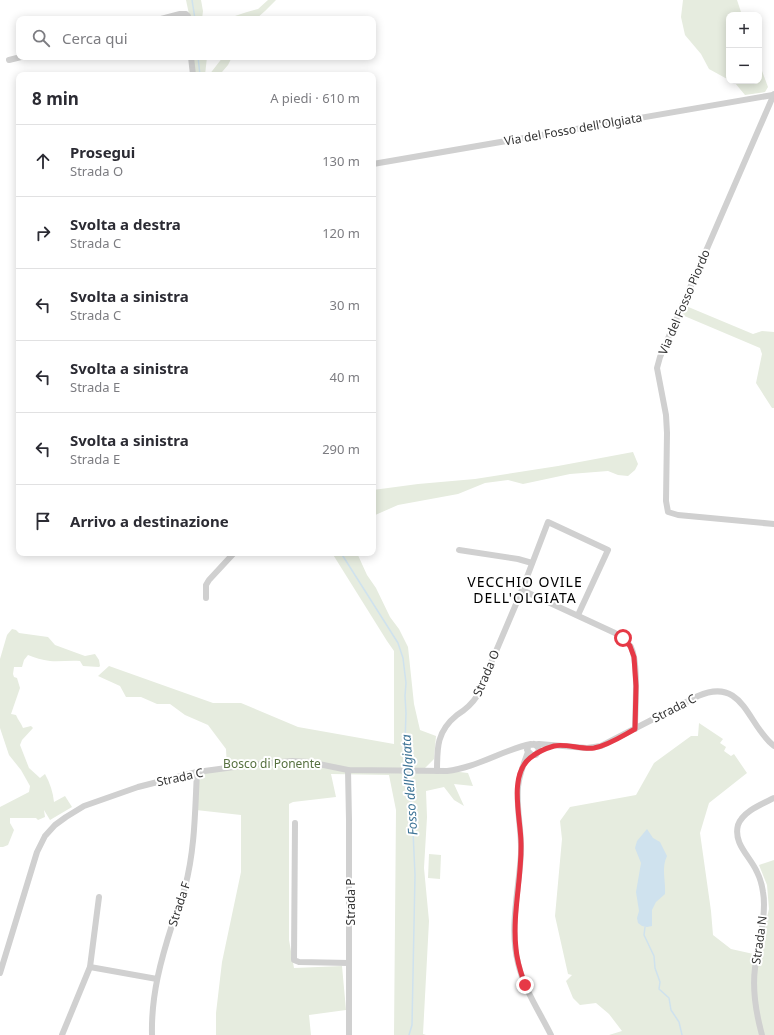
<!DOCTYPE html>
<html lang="it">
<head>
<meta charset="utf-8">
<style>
	:root { --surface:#fff; --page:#f2f2f3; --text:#2b2b33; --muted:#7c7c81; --line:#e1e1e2 }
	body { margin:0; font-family:"Noto Sans",sans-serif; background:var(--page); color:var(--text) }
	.controls { position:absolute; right:12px; top:12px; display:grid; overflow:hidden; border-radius:8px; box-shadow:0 2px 10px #0003 }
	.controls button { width:36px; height:36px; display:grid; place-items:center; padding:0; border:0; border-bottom:1px solid var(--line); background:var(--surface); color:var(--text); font:20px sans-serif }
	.stop { position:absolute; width:12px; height:12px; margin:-9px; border:3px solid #e63946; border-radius:50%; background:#fff }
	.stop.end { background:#e63946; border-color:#fff; box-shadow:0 1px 4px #0008 }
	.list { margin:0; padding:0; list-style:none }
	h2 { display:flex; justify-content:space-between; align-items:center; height:52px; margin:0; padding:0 16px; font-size:17px }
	h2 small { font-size:13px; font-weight:400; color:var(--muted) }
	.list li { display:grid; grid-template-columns:26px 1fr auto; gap:12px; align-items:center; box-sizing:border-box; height:72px; padding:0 16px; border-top:1px solid var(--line) }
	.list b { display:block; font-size:15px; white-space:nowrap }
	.list p { margin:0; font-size:13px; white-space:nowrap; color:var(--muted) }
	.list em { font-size:13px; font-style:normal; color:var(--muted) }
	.icon { flex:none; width:22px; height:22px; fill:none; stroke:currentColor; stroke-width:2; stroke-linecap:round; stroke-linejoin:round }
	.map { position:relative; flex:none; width:774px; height:1035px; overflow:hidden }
	.search { position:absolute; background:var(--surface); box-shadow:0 2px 10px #0003; left:16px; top:16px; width:360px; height:44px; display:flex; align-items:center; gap:10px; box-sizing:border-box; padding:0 14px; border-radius:8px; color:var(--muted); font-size:15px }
	.panel { position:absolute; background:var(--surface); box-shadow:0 2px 10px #0003; left:16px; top:72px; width:360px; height:484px; border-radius:8px }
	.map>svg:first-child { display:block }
</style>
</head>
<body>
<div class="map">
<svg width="774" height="1035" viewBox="0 0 774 1035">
	<rect width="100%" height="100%" fill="#fff"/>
	<g fill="#e6ecdf">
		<path d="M186 0H201L203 11 202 19H190Z"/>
		<path d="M268 0H276L265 11 256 19H234L235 16 247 12 258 9Z"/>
		<path d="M683 0H737L742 15H729V80L709 69 701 54 685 35 681 17Z"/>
		<path d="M192 57H207L205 75H193Z"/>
		<path d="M223 57H232L228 65 222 72V75H209Z"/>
		<path d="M759 63 768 87 765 92 745 95 735 83 731 81H759Z"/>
		<path d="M686 306 753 334 762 331 774 332V408H772L756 383 762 354 760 348 682 315Z"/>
		<path d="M633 452 638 464 635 470 628 476 618 475 608 471 570 474 523 484 508 480 485 483 458 494 398 505 373 516V490L418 484 475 479 558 466Z"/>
		<path d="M332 553H357L367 575 376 588 390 617 399 629 408 647 414 704 420 730 436 736 434 759 425 768 468 773 473 786 454 784 464 806 454 800 444 787 426 791 427 817 424 868 429 921 423 1034 426 1035H394L396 810 389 775 331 774 336 797 293 802 289 804V940L294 968 342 966 346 1010 309 1015 311 1035H216V1013L222 962 241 872V815L196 810 197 772 227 768 226 749 208 725 185 715 170 704H157L141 697H126L120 686 98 676 109 666 213 703H241L298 727 394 744V651L387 641Z"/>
		<path d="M12 629 16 630 19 633 48 637 55 645 74 652 85 656 95 654 99 660 100 666 99 667 83 666 80 661C70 660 60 662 50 661 42 660 35 658 28 655L24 660 22 667H14L13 674 14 677 17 678 20 688 11 714 16 715C18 720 21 723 23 728L31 726 33 728 22 740 20 745 29 768 40 778 45 774C50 783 53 792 54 802L65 796 72 807 50 820 44 810 45 817 38 820 36 818H10V823L14 830 8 845 3 847H0V807L29 792 30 786 21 770 9 755 0 728V659L7 635Z"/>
		<path d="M699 723 723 739 720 743 726 747 724 751 731 756 734 754 747 773 709 803 700 833 711 911 713 935 731 949 758 955 769 909 767 885 759 865 774 860V1035H609L622 1031 609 1014 596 1003 580 1005 573 998 566 981 572 975 568 974 555 916 562 839 560 821 570 807 636 795 654 763 691 736H698Z"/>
		<path d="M429 854 441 855 440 879 428 878Z"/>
	</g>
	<path fill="#cfe2ee" d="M647 829 653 838 660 842 667 856C661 868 666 881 665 894L656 902 652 910V926L647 927 642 926 638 923 637 918 639 911 636 892 641 863 635 848 637 841Z"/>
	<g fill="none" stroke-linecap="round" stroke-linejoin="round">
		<g stroke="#cfe2ee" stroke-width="1.5">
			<path d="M192 0 195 19"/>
			<path d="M198 57 200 75"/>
			<path d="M341 553 398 643 403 658 406 683 405 696 406 713 405 742 407 769"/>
			<path d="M407 773 412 809 415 875 412 1025 409 1035"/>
			<path d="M645 927 644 935 654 956 655 968 660 982 659 989 669 998 671 1010 679 1022 682 1035"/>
		</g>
		<g stroke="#d0d0d0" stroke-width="6">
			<path d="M161 19 180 14H186L188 16V19"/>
			<path d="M191 57 193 75"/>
			<path d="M9 60 21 57"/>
			<path d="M774 94 660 357 657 368 666 415 667 433 666 501 668 512 678 515 774 524"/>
			<path d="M373 164 773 95"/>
			<path d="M459 550 518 559 532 563"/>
			<path d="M522 590 615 633C622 636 627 641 631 647 639 663 635 710 635 729"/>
			<path d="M206 598V585L209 580 234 553"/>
			<path d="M534 744 538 747 539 750 536 755H532L527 750 529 745 539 744 587 748 601 746 698 696C744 676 747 725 774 746"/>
			<path d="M528 752C524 763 519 775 518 787 516 809 522 831 521 854 519 889 509 928 518 963 524 989 539 1011 551 1035"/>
			<path d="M348 770 349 820V1035"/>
			<path d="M437 771C437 747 437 731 457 715 465 710 472 704 477 696L522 590 548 522 608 550 578 615"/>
			<path d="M295 823 294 960 299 962 349 963"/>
			<path d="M90 967 157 979"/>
			<path d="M0 973 37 852 45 836 55 825 66 817 84 806 138 787 197 772 249 765 292 761 309 762 348 770 447 771C476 768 502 750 531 744"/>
			<path d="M62 1035 90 967 99 897"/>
			<path d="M152 1035C151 995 161 959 173 922 177 910 182 899 185 887 195 850 195 810 197 772"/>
			<path d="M762 1035C756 1013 752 991 755 968 758 946 767 914 763 892 762 885 760 878 757 872 750 856 733 844 738 825 743 811 762 804 774 798"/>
		</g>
	</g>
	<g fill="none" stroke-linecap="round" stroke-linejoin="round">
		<path stroke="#e63946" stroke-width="5" d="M525 985C521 973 517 962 516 949 512 914 522 878 521 843 521 819 508 776 530 758 536 753 547 748 554 746 565 743 582 750 594 748 609 745 622 736 635 729L636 686 634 657 630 646 623 638"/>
	</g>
	<g text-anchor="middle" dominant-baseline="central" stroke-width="4" stroke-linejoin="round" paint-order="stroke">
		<g font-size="12" fill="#333" stroke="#fff">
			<text transform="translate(573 129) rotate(-10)">Via del Fosso dell'Olgiata</text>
			<text transform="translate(684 302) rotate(-67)">Via del Fosso Piordo</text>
			<text transform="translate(486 673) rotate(-67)">Strada O</text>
			<text transform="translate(674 708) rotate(-27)">Strada C</text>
			<text transform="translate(180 777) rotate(-12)">Strada C</text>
			<text transform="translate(350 902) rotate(-90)">Strada P</text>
			<text transform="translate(179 904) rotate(-72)">Strada F</text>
			<text transform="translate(759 940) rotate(-82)">Strada N</text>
		</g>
		<g font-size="12" fill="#56703f" stroke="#fff">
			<text x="272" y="763">Bosco di Ponente</text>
		</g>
		<g font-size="13" font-style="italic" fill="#3f7597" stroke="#fff">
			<text transform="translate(409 785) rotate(-94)">Fosso dell’Olgiata</text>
		</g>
		<g font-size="14" letter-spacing="1" fill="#000" stroke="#fff">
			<text x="525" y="581">VECCHIO OVILE<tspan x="525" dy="16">DELL'OLGIATA</tspan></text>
		</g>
	</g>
</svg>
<div class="controls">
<button>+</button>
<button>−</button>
</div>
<div class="stop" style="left:623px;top:638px"></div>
<div class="stop end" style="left:525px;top:985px"></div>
<div class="search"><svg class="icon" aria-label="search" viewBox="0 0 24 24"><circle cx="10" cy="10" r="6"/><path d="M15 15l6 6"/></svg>Cerca qui</div>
<section class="panel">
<h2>8 min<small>A piedi · 610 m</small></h2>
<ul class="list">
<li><svg class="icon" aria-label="ahead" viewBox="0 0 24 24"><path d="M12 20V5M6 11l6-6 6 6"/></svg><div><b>Prosegui</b><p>Strada O</p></div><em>130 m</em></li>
<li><svg class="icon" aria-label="right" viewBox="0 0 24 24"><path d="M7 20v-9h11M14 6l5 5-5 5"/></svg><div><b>Svolta a destra</b><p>Strada C</p></div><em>120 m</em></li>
<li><svg class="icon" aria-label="left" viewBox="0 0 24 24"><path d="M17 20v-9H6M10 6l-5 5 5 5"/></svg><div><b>Svolta a sinistra</b><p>Strada C</p></div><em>30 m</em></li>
<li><svg class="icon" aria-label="left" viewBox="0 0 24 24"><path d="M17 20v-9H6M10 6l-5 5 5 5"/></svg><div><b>Svolta a sinistra</b><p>Strada E</p></div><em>40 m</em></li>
<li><svg class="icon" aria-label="left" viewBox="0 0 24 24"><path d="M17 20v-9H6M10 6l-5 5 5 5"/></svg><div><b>Svolta a sinistra</b><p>Strada E</p></div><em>290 m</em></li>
<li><svg class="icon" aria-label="arrive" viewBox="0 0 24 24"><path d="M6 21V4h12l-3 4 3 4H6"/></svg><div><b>Arrivo a destinazione</b></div></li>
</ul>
</section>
</div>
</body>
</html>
